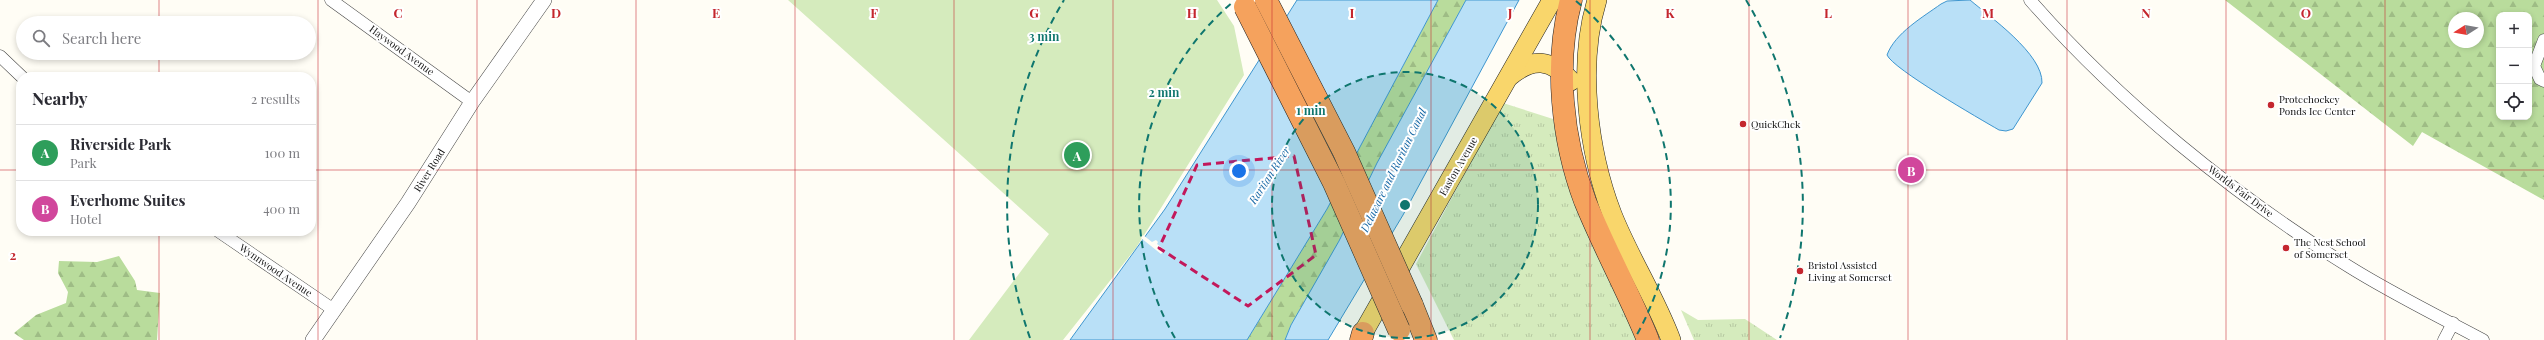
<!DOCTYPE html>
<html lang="en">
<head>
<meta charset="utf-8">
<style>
	:root { --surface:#fff; --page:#f2f2f3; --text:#2b2b33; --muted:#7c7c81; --line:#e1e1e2; --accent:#c4262e }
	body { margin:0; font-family:"Playfair Display",serif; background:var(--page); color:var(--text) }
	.controls { position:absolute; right:12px; top:12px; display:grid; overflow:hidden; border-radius:8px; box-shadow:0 2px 6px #0003 }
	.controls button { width:36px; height:36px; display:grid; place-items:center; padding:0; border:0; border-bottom:1px solid var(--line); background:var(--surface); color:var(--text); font:20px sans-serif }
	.compass { position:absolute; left:2448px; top:12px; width:36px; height:36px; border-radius:50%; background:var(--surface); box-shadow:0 2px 6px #0003; rotate:259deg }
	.you { position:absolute; left:1239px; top:171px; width:14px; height:14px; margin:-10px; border:3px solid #fff; border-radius:50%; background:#1a73e8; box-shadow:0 0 0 6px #1a73e833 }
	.badge { display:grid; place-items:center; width:26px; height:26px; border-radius:50%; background:var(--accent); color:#fff; font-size:13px; font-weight:700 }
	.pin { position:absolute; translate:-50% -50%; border:2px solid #fff; box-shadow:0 1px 4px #0006 }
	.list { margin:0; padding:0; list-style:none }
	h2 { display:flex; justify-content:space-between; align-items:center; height:52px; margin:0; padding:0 16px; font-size:17px }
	h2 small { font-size:13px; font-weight:400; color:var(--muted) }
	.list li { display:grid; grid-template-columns:26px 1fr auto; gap:12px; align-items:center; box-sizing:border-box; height:56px; padding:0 16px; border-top:1px solid var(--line) }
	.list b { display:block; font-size:15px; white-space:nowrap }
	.list p { margin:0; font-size:13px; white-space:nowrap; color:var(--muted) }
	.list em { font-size:13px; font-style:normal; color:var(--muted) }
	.icon { flex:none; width:22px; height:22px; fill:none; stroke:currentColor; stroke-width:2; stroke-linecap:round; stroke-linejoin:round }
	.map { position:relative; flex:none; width:2544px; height:340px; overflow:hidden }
	.search { position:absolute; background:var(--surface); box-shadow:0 2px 6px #0003; left:16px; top:16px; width:300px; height:44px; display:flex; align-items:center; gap:10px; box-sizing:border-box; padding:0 14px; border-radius:22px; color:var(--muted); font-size:15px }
	.panel { position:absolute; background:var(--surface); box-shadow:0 2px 6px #0003; left:16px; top:72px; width:300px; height:164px; border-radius:16px }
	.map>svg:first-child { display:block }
</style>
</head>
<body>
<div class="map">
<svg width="2544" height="340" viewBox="0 0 2544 340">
	<defs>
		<pattern id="grass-tufts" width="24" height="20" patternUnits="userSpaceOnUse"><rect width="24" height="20" fill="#d5ebbd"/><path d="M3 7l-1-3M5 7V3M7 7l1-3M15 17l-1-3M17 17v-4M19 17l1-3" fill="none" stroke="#b6c8a1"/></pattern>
		<pattern id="forest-firs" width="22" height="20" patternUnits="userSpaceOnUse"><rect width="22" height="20" fill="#b9dc9c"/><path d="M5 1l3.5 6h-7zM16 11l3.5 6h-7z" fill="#9ebc85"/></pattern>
	</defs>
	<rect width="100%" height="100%" fill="#fffdf5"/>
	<g fill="url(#grass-tufts)">
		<path d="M1503 103 1553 119 1567 174 1612 287 1619 289 1641 340H1454L1416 264Z"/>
		<path d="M1681 310 1698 320 1745 319 1777 340H1694Z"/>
	</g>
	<g fill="url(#forest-firs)" fill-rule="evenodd">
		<path d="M1438 0H1466L1377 163 1326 267 1291 325 1285 340H1247L1327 209Z"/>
		<path d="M2225 0H2544V200L2422 132 2413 146ZM2499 15H2529V117H2499ZM2454 18H2478V42H2454Z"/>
		<path d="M119 256 135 281 137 290 160 293 157 340H24L14 333 36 315 66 303 68 292 58 273 59 261 97 262Z"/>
	</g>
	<path fill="#d5ebbd" d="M788 0H1217L1234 26 1244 75 1136 248 1063 340H969L1049 234Z"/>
	<g fill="#b9e0f7" stroke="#3f96cf">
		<path d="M1297 0H1438L1327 209 1247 340H1070L1165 209Z"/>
		<path d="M1466 0H1519L1403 215 1328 340H1285L1291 325 1339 241 1377 163Z"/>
		<path d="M1970 0C1990 17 2043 54 2042 83L2013 129 2006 131 1999 130C1980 119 1893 69 1887 55 1895 33 1923 17 1941 4L1947 1Z"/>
	</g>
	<path fill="#fffdf5" d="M1143 235 1152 242 1156 240 1158 242 1157 244 1165 250 1161 254 1141 238Z"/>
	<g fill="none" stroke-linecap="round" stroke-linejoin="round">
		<defs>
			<g id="minor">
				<path d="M331 0 472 102"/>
				<path d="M2030 0C2118 101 2234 195 2348 266 2391 293 2438 316 2483 340"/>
				<path d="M2544 40 2534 66 2540 79 2544 81"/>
				<path d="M0 56 22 77"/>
				<path d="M218 231 334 310"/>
				<path d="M2444 340 2453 323"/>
			</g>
			<path id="tertiary" d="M313 340 408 203 472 102 544 0"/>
			<g id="primary">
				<path d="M1597 0C1577 65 1588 151 1612 214 1629 257 1655 297 1671 340"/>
				<path d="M1510 76C1533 57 1551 59 1571 81"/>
				<path d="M1363 333 1552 0"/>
			</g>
			<g id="motorway">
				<path d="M1571 0C1554 64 1562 140 1585 201 1604 248 1629 293 1648 340"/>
				<path d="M1412 305 1426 340"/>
				<path d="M1361 340 1363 333"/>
			</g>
		</defs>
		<use href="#minor" stroke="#444" stroke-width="13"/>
		<use href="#tertiary" stroke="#444" stroke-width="16"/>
		<use href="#primary" stroke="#222" stroke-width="20"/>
		<use href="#motorway" stroke="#222" stroke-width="23"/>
		<use href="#minor" stroke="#fff" stroke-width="12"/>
		<use href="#tertiary" stroke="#fff" stroke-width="15"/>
		<use href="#primary" stroke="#f9d66b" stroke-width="19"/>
		<use href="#motorway" stroke="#f5a25d" stroke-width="22"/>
		<defs>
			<g id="motorway-bridge">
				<path d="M1266 0 1344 152 1412 305"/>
				<path d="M1245 7 1334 183 1399 330"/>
			</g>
		</defs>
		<use href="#motorway-bridge" stroke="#222" stroke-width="23" stroke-linecap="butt"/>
		<use href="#motorway-bridge" stroke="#f5a25d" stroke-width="22"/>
	</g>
	<path fill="none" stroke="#c2185b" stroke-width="3" stroke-dasharray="8 5" stroke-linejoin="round" d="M1294 156 1316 255 1248 306 1159 248 1197 165Z"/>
	<path fill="none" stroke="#c4262e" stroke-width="1" stroke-opacity="0.55" d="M159 0V23M318 0V340M477 0V340M636 0V340M795 0V340M954 0V340M1113 0V340M1272 0V340M1431 0V340M1590 0V340M1749 0V340M1908 0V340M2067 0V340M2226 0V340M2385 0V340M159 53V77M0 170H21M311 170H2544M159 231V340"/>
	<circle cx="1405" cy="205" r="133" fill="#0f766e" fill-opacity=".12"/>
	<g fill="none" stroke="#0f766e" stroke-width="2" stroke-dasharray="7 5">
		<circle cx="1405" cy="205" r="133"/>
		<path d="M1175 338A266 266 0 0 1 1234 1M1576 1A266 266 0 0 1 1635 338"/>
		<path d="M1030 338A398 398 0 0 1 1064 0M1746 0A398 398 0 0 1 1780 338"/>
	</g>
	<g fill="#c4262e" stroke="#fff" stroke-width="1.5">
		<circle cx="2271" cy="105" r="4"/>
		<circle cx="1743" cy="124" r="4"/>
		<circle cx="2286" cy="248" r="4"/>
		<circle cx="1800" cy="271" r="4"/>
	</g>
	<g text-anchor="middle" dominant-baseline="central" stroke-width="4" stroke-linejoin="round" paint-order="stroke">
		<g font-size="10" fill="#111" stroke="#fff">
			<text transform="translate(402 50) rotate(36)">Haywood Avenue</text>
			<text transform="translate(1458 166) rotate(-60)">Easton Avenue</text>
			<text transform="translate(429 170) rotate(-58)">River Road</text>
			<text transform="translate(2241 191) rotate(37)">Worlds Fair Drive</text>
			<text transform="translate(276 270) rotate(34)">Wynnwood Avenue</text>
		</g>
		<g font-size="10" fill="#111" stroke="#fff" text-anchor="start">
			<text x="2279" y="99">Protechockey<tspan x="2279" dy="12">Ponds Ice Center</tspan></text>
			<text x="1751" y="124">QuickChek</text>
			<text x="2294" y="242">The Nest School<tspan x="2294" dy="12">of Somerset</tspan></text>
			<text x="1808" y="265">Bristol Assisted<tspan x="1808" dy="12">Living at Somerset</tspan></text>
		</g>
		<g font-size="11" font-style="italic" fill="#1768a6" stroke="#fff">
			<text transform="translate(1393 170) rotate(-64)">Delaware and Raritan Canal</text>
			<text transform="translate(1269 175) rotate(-57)">Raritan River</text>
		</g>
	</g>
	<g font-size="13" text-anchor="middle" font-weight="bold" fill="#c4262e" stroke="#fff" stroke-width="4" stroke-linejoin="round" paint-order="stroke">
		<text x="398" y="18">C</text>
		<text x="556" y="18">D</text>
		<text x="716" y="18">E</text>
		<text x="874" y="18">F</text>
		<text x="1034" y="18">G</text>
		<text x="1192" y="18">H</text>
		<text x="1352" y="18">I</text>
		<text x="1510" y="18">J</text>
		<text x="1670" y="18">K</text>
		<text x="1828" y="18">L</text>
		<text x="1988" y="18">M</text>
		<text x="2146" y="18">N</text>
		<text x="2306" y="18">O</text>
		<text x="13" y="260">2</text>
	</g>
	<circle cx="1405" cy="205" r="6" fill="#0f766e" stroke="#fff" stroke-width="2"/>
	<g font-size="12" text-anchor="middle" font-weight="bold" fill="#0f766e" stroke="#fff" stroke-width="4" stroke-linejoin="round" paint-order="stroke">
		<text x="1044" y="41">3 min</text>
		<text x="1164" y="97">2 min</text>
		<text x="1311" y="115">1 min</text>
	</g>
</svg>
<div class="controls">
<button>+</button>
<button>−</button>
<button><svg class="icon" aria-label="locate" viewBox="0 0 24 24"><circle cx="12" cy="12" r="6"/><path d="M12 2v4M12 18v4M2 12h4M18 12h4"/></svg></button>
</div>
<svg class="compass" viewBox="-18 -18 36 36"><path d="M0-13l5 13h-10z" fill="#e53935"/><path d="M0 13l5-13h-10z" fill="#7c7c81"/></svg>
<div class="you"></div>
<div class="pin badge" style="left:1077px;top:155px;background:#2e9e5b">A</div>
<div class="pin badge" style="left:1911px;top:170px;background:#d1479c">B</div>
<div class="search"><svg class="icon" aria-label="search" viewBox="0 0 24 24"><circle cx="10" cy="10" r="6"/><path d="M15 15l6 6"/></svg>Search here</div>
<section class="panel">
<h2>Nearby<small>2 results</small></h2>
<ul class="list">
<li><span class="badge" style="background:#2e9e5b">A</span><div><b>Riverside Park</b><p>Park</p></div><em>100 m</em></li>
<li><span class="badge" style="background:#d1479c">B</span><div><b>Everhome Suites</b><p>Hotel</p></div><em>400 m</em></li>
</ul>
</section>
</div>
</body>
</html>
